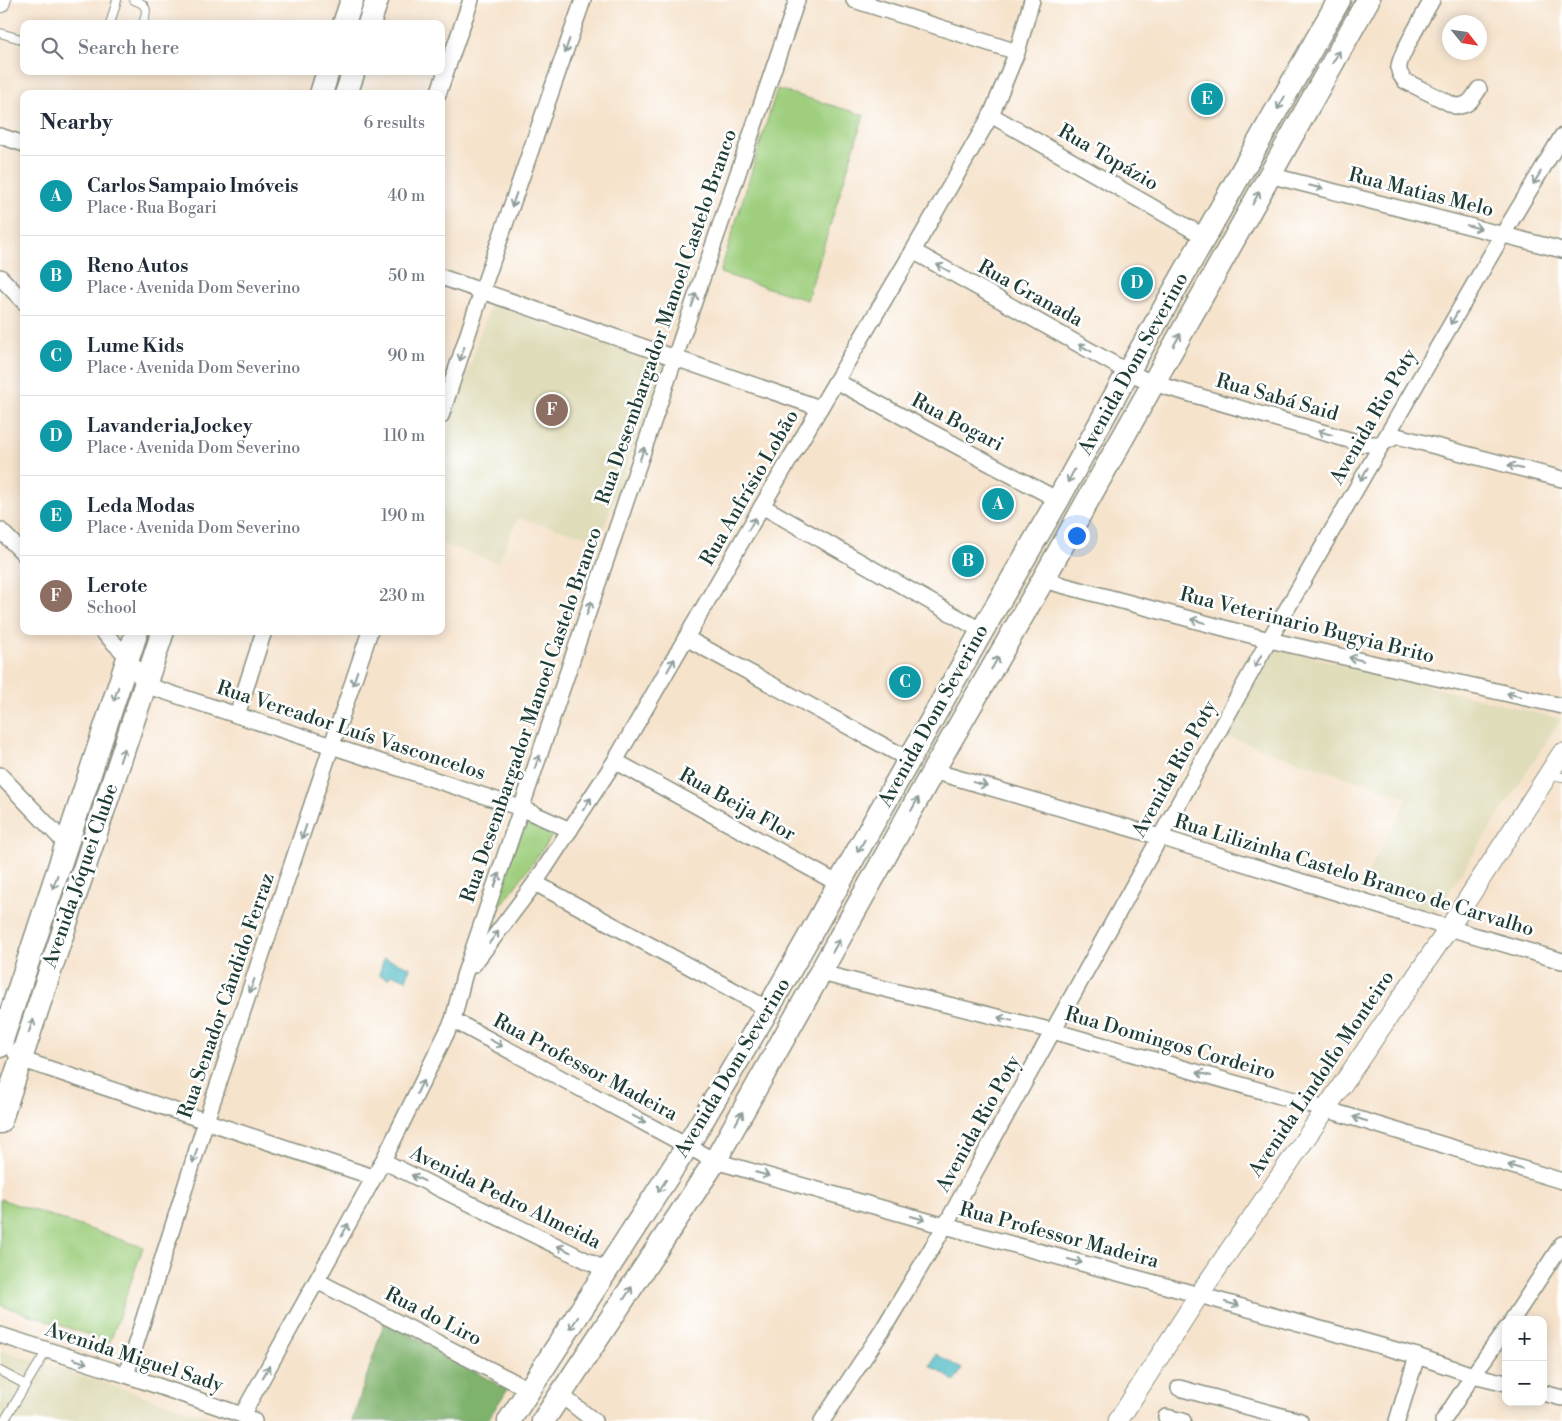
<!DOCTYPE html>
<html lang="en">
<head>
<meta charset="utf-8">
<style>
	:root { --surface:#fff; --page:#f6f6f7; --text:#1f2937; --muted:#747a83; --line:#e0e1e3; --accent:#111827 }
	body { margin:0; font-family:"Libre Bodoni",serif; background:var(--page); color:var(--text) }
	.controls { position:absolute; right:15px; bottom:15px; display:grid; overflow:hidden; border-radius:10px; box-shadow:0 2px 12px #0003 }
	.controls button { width:45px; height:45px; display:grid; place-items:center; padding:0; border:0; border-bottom:1px solid var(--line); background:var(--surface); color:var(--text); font:25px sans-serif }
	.compass { position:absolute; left:1442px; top:15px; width:45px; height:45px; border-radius:50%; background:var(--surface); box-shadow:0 2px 12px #0003; rotate:120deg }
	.you { position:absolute; left:1076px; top:535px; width:18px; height:18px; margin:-12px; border:4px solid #fff; border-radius:50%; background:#1a73e8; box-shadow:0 0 0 8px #1a73e833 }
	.badge { display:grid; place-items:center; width:32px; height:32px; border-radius:50%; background:var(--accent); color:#fff; font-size:16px; font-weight:700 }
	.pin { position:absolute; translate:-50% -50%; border:2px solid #fff; box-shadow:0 1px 5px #0006 }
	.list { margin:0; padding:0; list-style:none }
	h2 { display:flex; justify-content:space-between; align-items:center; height:65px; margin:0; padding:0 20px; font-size:21px }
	h2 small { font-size:16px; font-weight:400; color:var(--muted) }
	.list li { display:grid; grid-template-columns:32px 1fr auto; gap:15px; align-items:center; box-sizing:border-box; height:80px; padding:0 20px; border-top:1px solid var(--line) }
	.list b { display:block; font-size:19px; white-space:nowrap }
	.list p { margin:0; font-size:16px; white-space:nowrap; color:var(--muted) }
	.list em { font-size:16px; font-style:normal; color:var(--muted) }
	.icon { flex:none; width:28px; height:28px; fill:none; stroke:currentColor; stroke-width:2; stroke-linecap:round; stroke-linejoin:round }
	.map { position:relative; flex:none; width:1562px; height:1421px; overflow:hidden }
	.search { position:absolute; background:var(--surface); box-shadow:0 2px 12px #0003; left:20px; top:20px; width:425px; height:55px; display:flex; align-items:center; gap:12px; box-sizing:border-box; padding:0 18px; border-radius:10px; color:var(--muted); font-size:19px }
	.panel { position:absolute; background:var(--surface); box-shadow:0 2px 12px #0003; left:20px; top:90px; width:425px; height:545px; border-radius:10px }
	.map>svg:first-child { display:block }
</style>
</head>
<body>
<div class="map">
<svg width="1562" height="1421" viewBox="0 0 1562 1421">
	<rect width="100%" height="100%" fill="#fff"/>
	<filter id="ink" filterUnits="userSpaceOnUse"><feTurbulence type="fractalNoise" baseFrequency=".02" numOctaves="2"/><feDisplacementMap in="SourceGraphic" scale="10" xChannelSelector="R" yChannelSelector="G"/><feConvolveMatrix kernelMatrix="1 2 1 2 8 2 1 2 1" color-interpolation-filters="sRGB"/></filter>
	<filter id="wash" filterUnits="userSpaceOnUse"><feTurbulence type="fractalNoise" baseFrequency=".0096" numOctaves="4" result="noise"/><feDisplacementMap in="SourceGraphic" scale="20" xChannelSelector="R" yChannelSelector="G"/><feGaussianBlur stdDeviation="1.12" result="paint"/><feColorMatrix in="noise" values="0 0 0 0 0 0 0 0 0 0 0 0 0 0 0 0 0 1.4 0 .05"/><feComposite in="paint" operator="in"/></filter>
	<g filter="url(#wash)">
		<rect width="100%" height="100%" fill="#f6e3cc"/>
		<g fill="#e0ddbb">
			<path d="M490 304 665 366 599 540 518 518 498 563 441 543V453Z"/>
			<path d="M1276 648 1561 719 1436 912 1358 891 1408 798 1225 736Z"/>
			<path d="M0 1350 223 1421H0Z"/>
		</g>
		<g fill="#9fcf7e" stroke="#5f8659">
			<path d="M777 89 864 115 807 300 720 273Z"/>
			<path d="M524 822 552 836 488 924Z"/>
			<path d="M0 1199 143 1247 110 1342 0 1305Z"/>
		</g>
		<path fill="#7fb26d" stroke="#4f7850" d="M385 1320 507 1390 487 1421H352Z"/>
		<g fill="#4bb9c3" stroke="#357b7c">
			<path d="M384 958 410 967 406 980 391 974 389 979 379 975Z"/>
			<path d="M936 1354 962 1369 955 1381 930 1366Z"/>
		</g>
	</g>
	<g filter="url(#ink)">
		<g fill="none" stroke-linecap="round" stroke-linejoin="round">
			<defs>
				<g id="service">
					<path d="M134 0C149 5 147 11 143 24"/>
					<path d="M110 24 117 0"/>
					<path d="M0 33 24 40"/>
					<path d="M1549 774 1562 777"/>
					<path d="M0 1371 26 1385"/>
					<path d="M4 1421 47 1350"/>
				</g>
				<g id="minor">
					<path d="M854 0 1017 52"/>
					<path d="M1432 0C1425 13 1399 56 1399 67 1398 73 1402 77 1405 81L1455 106C1469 107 1472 99 1479 89"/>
					<path d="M438 94 471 0"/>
					<path d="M991 115 1205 237"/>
					<path d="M0 136 24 144"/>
					<path d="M1269 175 1562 250"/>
					<path d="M913 251 1128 372 1153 383 1363 444H1381L1397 436 1562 479"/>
					<path d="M0 277 24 302"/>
					<path d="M441 277 820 408"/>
					<path d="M836 381 1058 500"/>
					<path d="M441 416 484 285 583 0"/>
					<path d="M762 506 982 631"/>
					<path d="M0 530 24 554"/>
					<path d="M1043 580 1269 640 1562 706"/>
					<path d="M102 631 128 657 145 685 521 808 570 830"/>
					<path d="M686 638 910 760"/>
					<path d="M237 715 264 631"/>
					<path d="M615 761 839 884"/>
					<path d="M933 771 1160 837 1449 928 1562 961"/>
					<path d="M0 775 67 845"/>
					<path d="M535 883 768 1009"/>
					<path d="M473 965 535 883 615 761 762 506 913 251 991 115 1017 52 1032 0"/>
					<path d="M821 973 1053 1031 1325 1109 1562 1181"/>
					<path d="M453 1020 715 1161 945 1226 1199 1295 1417 1356 1473 1375 1506 1383"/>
					<path d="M15 1052 20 1059 373 1177"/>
					<path d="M383 1161 608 1271"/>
					<path d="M317 1281 530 1390"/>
					<path d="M1512 1320 1562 1244"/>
					<path d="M0 1335 126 1375 242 1415 254 1421"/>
					<path d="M126 1375 206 1121 370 631"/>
					<path d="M1179 1388 1300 1421"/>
					<path d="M1543 1393 1562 1398"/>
					<path d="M561 1395 594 1421"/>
					<path d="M242 1415 383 1161 453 1020 464 976 797 0"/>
					<path d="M1166 1417 1183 1421"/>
					<path d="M822 1421 882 1331 945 1226 1269 640 1503 234 1562 136"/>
					<path d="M1397 1421 1417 1356"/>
					<path d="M1443 1421 1473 1375 1506 1329"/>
				</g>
				<g id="tertiary">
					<path d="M0 3 1 0"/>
					<path d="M1118 1421 1199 1295 1449 928 1562 753"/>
				</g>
				<g id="secondary">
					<path d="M344 24 352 0"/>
					<path d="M369 24 377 0"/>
					<path d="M321 94 328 71"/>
					<path d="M346 94 354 71"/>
					<path d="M0 1046 137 631"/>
					<path d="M0 1122 163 631"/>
					<path d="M509 1421 688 1145 768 1009 982 631 1058 500 1128 372 1339 0"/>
					<path d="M543 1421 715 1161 933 771 1043 580 1368 0"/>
				</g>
			</defs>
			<use href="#service" stroke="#8a9080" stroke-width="10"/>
			<use href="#minor" stroke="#8a9080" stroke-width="18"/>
			<use href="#tertiary" stroke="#8a9080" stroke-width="21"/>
			<use href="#secondary" stroke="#8a9080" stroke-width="25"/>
			<use href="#service" stroke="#fff" stroke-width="8"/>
			<use href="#minor" stroke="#fff" stroke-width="15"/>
			<use href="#tertiary" stroke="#fff" stroke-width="19"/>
			<use href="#secondary" stroke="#fff" stroke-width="22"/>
		</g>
		<defs><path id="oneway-shaft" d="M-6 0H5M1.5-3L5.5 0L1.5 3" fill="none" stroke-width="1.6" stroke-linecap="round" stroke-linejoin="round" transform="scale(1.25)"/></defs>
		<g stroke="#8f9e9a">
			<use href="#oneway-shaft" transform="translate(567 46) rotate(109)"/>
			<use href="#oneway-shaft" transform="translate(1336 57) rotate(-60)"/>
			<use href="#oneway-shaft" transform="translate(1281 103) rotate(119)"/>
			<use href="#oneway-shaft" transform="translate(1537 178) rotate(121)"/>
			<use href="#oneway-shaft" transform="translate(1316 187) rotate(14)"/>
			<use href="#oneway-shaft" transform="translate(1256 198) rotate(-61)"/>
			<use href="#oneway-shaft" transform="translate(514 200) rotate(109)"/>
			<use href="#oneway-shaft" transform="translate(1474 227) rotate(14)"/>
			<use href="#oneway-shaft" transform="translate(943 268) rotate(-151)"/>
			<use href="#oneway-shaft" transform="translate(694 300) rotate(-71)"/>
			<use href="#oneway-shaft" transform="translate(1454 318) rotate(120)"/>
			<use href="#oneway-shaft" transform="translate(1177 340) rotate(-61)"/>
			<use href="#oneway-shaft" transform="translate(1085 348) rotate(-151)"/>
			<use href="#oneway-shaft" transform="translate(462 354) rotate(108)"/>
			<use href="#oneway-shaft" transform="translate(1325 433) rotate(-164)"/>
			<use href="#oneway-shaft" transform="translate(642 454) rotate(-71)"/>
			<use href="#oneway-shaft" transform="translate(1515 467) rotate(-165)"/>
			<use href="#oneway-shaft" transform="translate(1364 474) rotate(120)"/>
			<use href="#oneway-shaft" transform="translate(1071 476) rotate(118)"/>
			<use href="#oneway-shaft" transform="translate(752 524) rotate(-60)"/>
			<use href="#oneway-shaft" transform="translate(589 608) rotate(-71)"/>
			<use href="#oneway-shaft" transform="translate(1198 621) rotate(-165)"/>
			<use href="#oneway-shaft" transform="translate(1356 659) rotate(-167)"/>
			<use href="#oneway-shaft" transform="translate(1258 661) rotate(119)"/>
			<use href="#oneway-shaft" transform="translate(995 663) rotate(-60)"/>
			<use href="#oneway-shaft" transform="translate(671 665) rotate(-60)"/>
			<use href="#oneway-shaft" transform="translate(355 678) rotate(108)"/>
			<use href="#oneway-shaft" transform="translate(116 694) rotate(108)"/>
			<use href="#oneway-shaft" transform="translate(1514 695) rotate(-167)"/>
			<use href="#oneway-shaft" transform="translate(122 755) rotate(-71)"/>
			<use href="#oneway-shaft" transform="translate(537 762) rotate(-71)"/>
			<use href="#oneway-shaft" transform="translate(980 784) rotate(16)"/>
			<use href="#oneway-shaft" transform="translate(587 804) rotate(-57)"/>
			<use href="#oneway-shaft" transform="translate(915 804) rotate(-61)"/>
			<use href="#oneway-shaft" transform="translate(304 832) rotate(109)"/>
			<use href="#oneway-shaft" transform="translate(861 846) rotate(120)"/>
			<use href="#oneway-shaft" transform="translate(497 880) rotate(-71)"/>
			<use href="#oneway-shaft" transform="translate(55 882) rotate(109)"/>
			<use href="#oneway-shaft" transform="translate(494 937) rotate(-52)"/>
			<use href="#oneway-shaft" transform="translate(836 946) rotate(-61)"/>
			<use href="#oneway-shaft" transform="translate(252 986) rotate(109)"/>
			<use href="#oneway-shaft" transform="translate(1005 1019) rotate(-166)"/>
			<use href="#oneway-shaft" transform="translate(31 1026) rotate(-71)"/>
			<use href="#oneway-shaft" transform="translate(496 1043) rotate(28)"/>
			<use href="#oneway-shaft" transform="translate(1204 1074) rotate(-164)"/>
			<use href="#oneway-shaft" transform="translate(420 1087) rotate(-64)"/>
			<use href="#oneway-shaft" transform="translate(739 1118) rotate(-61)"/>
			<use href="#oneway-shaft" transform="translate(639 1119) rotate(28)"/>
			<use href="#oneway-shaft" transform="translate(1360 1119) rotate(-163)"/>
			<use href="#oneway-shaft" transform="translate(195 1156) rotate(107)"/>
			<use href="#oneway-shaft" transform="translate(1515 1167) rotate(-163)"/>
			<use href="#oneway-shaft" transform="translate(762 1174) rotate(16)"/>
			<use href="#oneway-shaft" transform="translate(418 1178) rotate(-154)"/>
			<use href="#oneway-shaft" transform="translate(662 1186) rotate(123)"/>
			<use href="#oneway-shaft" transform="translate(918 1218) rotate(16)"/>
			<use href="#oneway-shaft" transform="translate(345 1230) rotate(-62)"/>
			<use href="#oneway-shaft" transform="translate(564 1249) rotate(-154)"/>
			<use href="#oneway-shaft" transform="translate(1075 1261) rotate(15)"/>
			<use href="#oneway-shaft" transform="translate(628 1293) rotate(-57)"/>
			<use href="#oneway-shaft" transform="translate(1232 1304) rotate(16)"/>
			<use href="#oneway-shaft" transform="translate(574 1323) rotate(123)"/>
			<use href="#oneway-shaft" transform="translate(80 1361) rotate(18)"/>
			<use href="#oneway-shaft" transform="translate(266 1372) rotate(-61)"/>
		</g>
	</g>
	<g text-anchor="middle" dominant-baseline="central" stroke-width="5" stroke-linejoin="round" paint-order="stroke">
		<g font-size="20" fill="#1f3d34" stroke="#fff">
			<text transform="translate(1108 158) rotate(30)">Rua Topázio</text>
			<text transform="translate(1421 193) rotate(14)">Rua Matias Melo</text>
			<text transform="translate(1030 294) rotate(29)">Rua Granada</text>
			<text transform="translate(667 317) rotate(-71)">Rua Desembargador Manoel Castelo Branco</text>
			<text transform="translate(1134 364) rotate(-61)">Avenida Dom Severino</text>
			<text transform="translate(1277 398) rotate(16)">Rua Sabá Said</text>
			<text transform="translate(1374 417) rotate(-60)">Avenida Rio Poty</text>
			<text transform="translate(957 423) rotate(28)">Rua Bogari</text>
			<text transform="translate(750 488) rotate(-60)">Rua Anfrísio Lobão</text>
			<text transform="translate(1307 626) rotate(14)">Rua Veterinario Bugyia Brito</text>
			<text transform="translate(532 715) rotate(-71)">Rua Desembargador Manoel Castelo Branco</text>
			<text transform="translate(934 716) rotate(-61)">Avenida Dom Severino</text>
			<text transform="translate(351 731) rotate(18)">Rua Vereador Luís Vasconcelos</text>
			<text transform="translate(1175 769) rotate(-61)">Avenida Rio Poty</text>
			<text transform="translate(737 805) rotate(29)">Rua Beija Flor</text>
			<text transform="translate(81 876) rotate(-71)">Avenida Jóquei Clube</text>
			<text transform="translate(1354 876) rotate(17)">Rua Lilizinha Castelo Branco de Carvalho</text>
			<text transform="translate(227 996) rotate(-71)">Rua Senador Cândido Ferraz</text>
			<text transform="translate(1170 1044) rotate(16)">Rua Domingos Cordeiro</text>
			<text transform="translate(585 1068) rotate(28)">Rua Professor Madeira</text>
			<text transform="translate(733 1068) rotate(-59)">Avenida Dom Severino</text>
			<text transform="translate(1322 1074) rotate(-56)">Avenida Lindolfo Monteiro</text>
			<text transform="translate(979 1124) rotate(-61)">Avenida Rio Poty</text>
			<text transform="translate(505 1198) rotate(26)">Avenida Pedro Almeida</text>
			<text transform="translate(1059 1236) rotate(15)">Rua Professor Madeira</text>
			<text transform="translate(433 1317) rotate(27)">Rua do Liro</text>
			<text transform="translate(134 1358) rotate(18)">Avenida Miguel Sady</text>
		</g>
	</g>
</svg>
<div class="controls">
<button>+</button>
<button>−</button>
</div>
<svg class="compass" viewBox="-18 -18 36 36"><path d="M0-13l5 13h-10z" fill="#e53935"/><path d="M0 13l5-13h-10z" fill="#747a83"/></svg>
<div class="you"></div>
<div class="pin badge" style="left:998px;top:504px;background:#0f9aa8">A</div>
<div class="pin badge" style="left:968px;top:561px;background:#0f9aa8">B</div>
<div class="pin badge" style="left:905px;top:682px;background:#0f9aa8">C</div>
<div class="pin badge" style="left:1137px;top:283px;background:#0f9aa8">D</div>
<div class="pin badge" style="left:1207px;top:99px;background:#0f9aa8">E</div>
<div class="pin badge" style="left:552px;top:410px;background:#8d6e63">F</div>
<div class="search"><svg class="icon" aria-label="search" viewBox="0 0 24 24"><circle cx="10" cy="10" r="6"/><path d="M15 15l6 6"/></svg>Search here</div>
<section class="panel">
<h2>Nearby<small>6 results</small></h2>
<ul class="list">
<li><span class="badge" style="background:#0f9aa8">A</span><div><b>Carlos Sampaio Imóveis</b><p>Place · Rua Bogari</p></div><em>40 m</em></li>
<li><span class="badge" style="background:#0f9aa8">B</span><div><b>Reno Autos</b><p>Place · Avenida Dom Severino</p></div><em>50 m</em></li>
<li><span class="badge" style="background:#0f9aa8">C</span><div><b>Lume Kids</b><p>Place · Avenida Dom Severino</p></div><em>90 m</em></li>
<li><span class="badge" style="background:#0f9aa8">D</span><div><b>Lavanderia Jockey</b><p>Place · Avenida Dom Severino</p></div><em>110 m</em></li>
<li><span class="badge" style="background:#0f9aa8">E</span><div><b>Leda Modas</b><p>Place · Avenida Dom Severino</p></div><em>190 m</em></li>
<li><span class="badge" style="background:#8d6e63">F</span><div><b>Lerote</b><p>School</p></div><em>230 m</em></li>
</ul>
</section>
</div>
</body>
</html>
